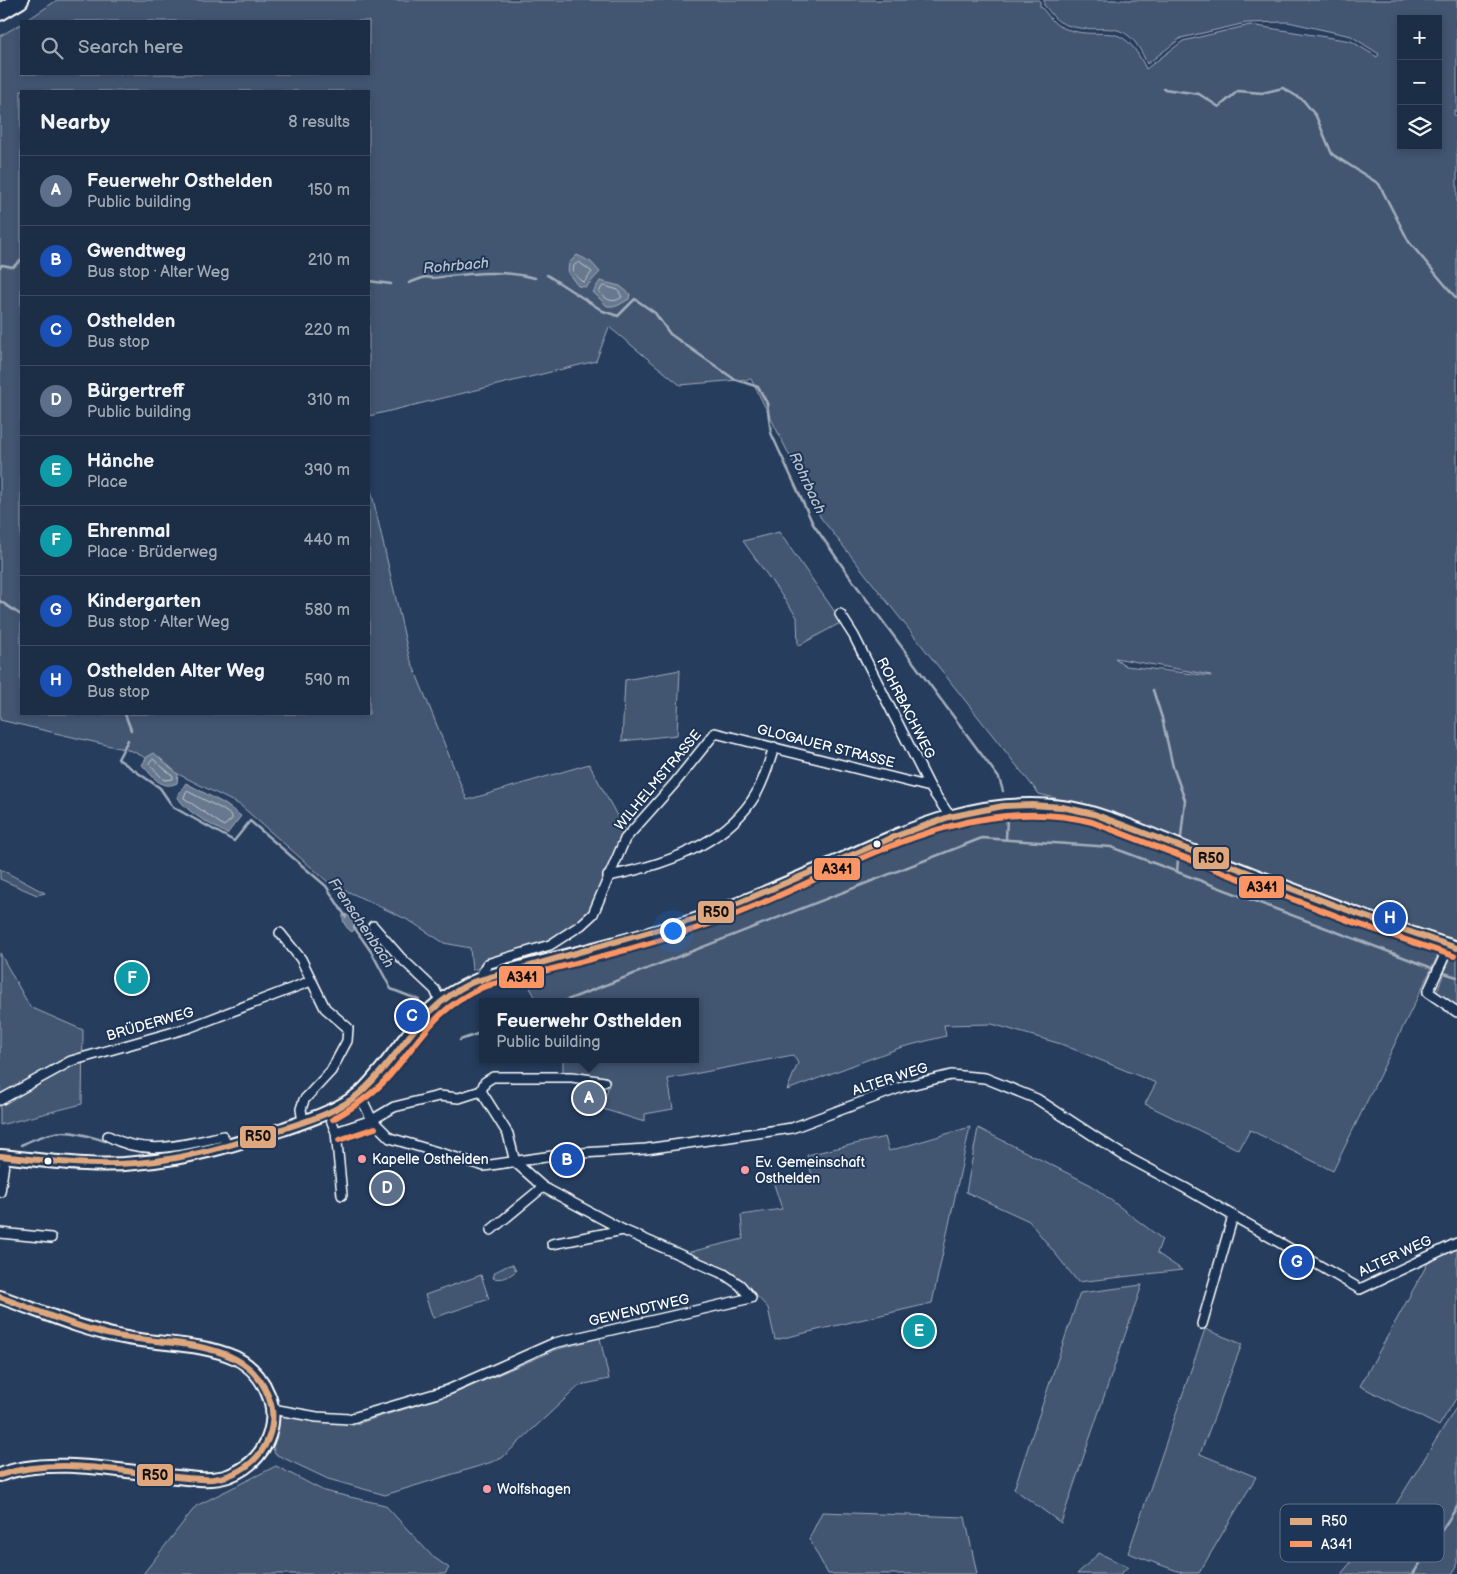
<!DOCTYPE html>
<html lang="en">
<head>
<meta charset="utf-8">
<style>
	:root { --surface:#1c2e46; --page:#25364d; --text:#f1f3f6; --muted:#a0a8b3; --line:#3a4a5f; --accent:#8c9099 }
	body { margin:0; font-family:"Balsamiq Sans",sans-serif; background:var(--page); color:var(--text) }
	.controls { position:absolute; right:15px; top:15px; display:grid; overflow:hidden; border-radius:0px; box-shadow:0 2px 8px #0003 }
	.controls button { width:45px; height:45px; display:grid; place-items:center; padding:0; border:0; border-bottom:1px solid var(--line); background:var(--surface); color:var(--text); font:25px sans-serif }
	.you { position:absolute; left:672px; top:930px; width:18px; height:18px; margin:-12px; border:4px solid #fff; border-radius:50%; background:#1a73e8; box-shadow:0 0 0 8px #1a73e833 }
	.badge { display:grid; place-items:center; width:32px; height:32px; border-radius:50%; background:var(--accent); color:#fff; font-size:16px; font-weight:700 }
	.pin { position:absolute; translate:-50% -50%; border:2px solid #fff; box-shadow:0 1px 5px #0006 }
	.popup { position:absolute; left:479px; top:998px; width:220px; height:65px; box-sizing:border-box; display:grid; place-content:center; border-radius:0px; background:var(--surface); filter:drop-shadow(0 1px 4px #0005); font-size:16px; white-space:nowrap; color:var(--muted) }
	.popup b { font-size:19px; color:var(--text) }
	.popup::after { content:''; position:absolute; left:50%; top:100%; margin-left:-10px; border:10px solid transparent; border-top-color:var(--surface) }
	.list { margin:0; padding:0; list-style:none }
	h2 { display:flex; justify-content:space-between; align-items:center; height:65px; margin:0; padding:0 20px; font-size:21px }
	h2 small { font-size:16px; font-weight:400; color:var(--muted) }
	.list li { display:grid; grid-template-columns:32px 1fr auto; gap:15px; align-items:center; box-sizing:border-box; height:70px; padding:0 20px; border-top:1px solid var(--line) }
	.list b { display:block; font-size:19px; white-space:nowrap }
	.list p { margin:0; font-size:16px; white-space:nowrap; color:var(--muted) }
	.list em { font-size:16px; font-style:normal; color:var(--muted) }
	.icon { flex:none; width:28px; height:28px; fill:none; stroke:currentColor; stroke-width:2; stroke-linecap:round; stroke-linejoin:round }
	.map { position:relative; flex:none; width:1457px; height:1574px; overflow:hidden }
	.search { position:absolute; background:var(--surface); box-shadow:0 2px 8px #0003; left:20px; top:20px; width:350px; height:55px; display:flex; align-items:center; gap:12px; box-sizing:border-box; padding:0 18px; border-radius:0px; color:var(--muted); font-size:19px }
	.panel { position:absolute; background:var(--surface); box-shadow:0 2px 8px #0003; left:20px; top:90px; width:350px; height:625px; border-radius:0px }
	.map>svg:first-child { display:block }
</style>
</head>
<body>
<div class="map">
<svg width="1457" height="1574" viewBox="0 0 1457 1574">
	<rect width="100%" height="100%" fill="#263d5e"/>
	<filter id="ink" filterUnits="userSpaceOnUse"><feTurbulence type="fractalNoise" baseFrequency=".02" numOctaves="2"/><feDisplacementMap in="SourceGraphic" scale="10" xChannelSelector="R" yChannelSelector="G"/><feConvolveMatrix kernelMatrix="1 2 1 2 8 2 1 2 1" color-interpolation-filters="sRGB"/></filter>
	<g filter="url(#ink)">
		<g fill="#425672" stroke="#a0aab8" fill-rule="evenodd">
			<path d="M57 0H1040V6C1046 12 1052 22 1059 26 1102 46 1119 12 1146 69L1183 41 1250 25 1351 41 1377 57 1379 54 1351 36 1288 22 1246 23 1181 38 1147 64C1124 7 1098 41 1060 22 1054 19 1049 10 1044 5V0H1457V112L1454 110V115L1457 116V1016L1434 999 1456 941 1382 918 1091 807 1039 794 821 518 751 379 680 385 609 327 596 361 369 416V91H21V714H369V481L409 656 467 800 589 764 628 836 594 916 549 950 557 964 633 946 778 894 774 880 794 872 798 884 911 835 978 813 1012 811 1066 816 1114 831 1439 953 1333 1171 1250 1130 1239 1150 1145 1104 1156 1083 1061 1044 992 1024 944 1025 946 1036 899 1048 787 1090 798 1063 793 1055 668 1079 673 1109 645 1114V1120L641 1121 603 1109 610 1079 563 1073V1059H695V1002H538L514 959 472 970 470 948 444 943 410 921 328 882 240 805 132 751 0 720V36L21 24V74H369V21H26ZM1401 19H1438V146H1401ZM1115 658 1211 675V676L1126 666Z"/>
			<path d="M779 532 842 622 798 646 797 617 743 541Z"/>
			<path d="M680 670 677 735 622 741 625 680Z"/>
			<path d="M0 869 45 893 37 895 0 879Z"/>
			<path d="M0 953 30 1007 83 1030 82 1104 0 1125Z"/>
			<path d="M970 1127 932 1303 775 1340 768 1308 741 1279 686 1253 743 1239 741 1215 782 1209 773 1181 812 1176 807 1155 885 1137 889 1151Z"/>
			<path d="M978 1128 1091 1185 1162 1239 1157 1253 1182 1270 1078 1282 1029 1221 966 1192Z"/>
			<path d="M1457 1247V1397L1439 1426 1360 1386 1429 1261Z"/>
			<path d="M509 1265H513L516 1271C508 1277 504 1280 493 1278L495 1272Z"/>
			<path d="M481 1275 489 1299 433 1318 425 1295Z"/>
			<path d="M1142 1285 1061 1523 1014 1489 1080 1293Z"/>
			<path d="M1205 1329 1242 1344 1200 1454 1256 1477 1199 1573H1183L1128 1553Z"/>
			<path d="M600 1338 609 1379 580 1385 502 1458 489 1463 385 1495 328 1479 275 1454 273 1448 280 1415 353 1425 453 1394 558 1349Z"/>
			<path d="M1457 1406V1566L1452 1574H1341L1385 1522Z"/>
			<path d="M276 1466 324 1491 385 1505 432 1556 449 1568 445 1574H339L334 1570 330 1574H143L196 1506Z"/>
			<path d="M822 1512 965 1517 977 1574H828L809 1539Z"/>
			<path d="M1099 1553 1128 1567 1120 1574H1077Z"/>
		</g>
		<g fill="#67788e" stroke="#a4aebb">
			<path d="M577 255 591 262 600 272 586 287 578 286 568 273 569 263Z"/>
			<path d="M600 281 620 286 630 294 629 299 617 306H607L593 292Z"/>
			<path d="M154 753 178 774 177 783C161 791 152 775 142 765L147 757Z"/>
			<path d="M186 783 225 804 241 816 227 834C211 824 186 813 177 796Z"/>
			<path d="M346 914 359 925 352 932C346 928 342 922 343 915Z"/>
		</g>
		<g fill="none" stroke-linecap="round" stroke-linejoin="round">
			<g stroke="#c2c9d2" stroke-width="1">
				<path d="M579 262 592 272 584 282 581 281 573 272 574 266Z"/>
				<path d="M605 286 618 290 622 297C613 304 607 300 599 292L602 287Z"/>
				<path d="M153 759 173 776V779L164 780 150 765 149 763Z"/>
				<path d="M187 791 222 809 232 816V819L224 826 184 798Z"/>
			</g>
			<g stroke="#a4aebb" stroke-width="2.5">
				<path d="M1164 89 1199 94 1219 107 1238 91 1262 93 1283 88 1303 100 1316 116 1332 154 1379 184 1409 242 1457 299"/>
				<path d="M0 267 2 265 13 267 21 260"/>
				<path d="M547 275 603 311 618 316 635 299 655 313 670 334 734 379 758 387 767 403 771 433 813 524 850 577 999 778 1003 791"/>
				<path d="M369 281 391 284"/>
				<path d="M409 283 425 277 432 278C468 274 500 269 535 278"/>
				<path d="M0 601 21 615"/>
				<path d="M1153 690 1162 718 1173 767 1185 800 1181 837"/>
				<path d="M125 714 131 730"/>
				<path d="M128 740 118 759 160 788 173 807 234 841 250 821 326 886 346 917"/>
				<path d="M1006 839 1007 818"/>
				<path d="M1177 872 1178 859"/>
				<path d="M354 927 372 953 391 989 419 1000"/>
				<path d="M1444 973 1457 977"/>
				<path d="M533 999 534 1002"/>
				<path d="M562 1002 982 838 1111 847 1432 968"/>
				<path d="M460 1040 483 1032"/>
				<path d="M21 1145C57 1128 67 1129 105 1141"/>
				<path d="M1413 1574 1457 1507"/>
			</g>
			<defs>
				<g id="street">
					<path d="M840 614 854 636 930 787 949 815"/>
					<path d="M608 876C662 866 726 845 756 794 764 780 769 764 774 747"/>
					<path d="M373 926 400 957 435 990 440 1001"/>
					<path d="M280 933 301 959 325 1008 348 1028 347 1041 331 1071 304 1100 301 1109 303 1122"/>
					<path d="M1449 946 1428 992 1457 1012"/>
					<path d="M480 979 487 964 550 945 581 925 593 914 625 839 674 784 715 733 930 787"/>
					<path d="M359 1093 372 1120 390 1138 484 1166 566 1154 646 1149 792 1128 902 1087 951 1075 985 1078 1037 1099 1123 1155 1185 1188 1360 1289 1457 1243"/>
					<path d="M0 1100 71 1061 188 1028 311 981"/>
					<path d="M328 1112 336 1132 342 1195"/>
					<path d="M336 1132 372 1120 394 1107 439 1096 459 1098 481 1091 485 1082 493 1077H572L604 1082"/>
					<path d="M108 1136C146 1157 184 1145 223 1136L228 1147"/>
					<path d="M0 1192 5 1156"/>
					<path d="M491 1230 543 1187"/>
					<path d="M0 1233 51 1238"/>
					<path d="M552 1244 623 1230"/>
					<path d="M1202 1324 1233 1216"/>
					<path d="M272 1409 317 1417 349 1419 448 1390 554 1343 751 1298 740 1285 724 1274 623 1230 543 1187 515 1162 508 1134 481 1091"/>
				</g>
				<g id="secondary">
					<path d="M0 1156C45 1160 91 1168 136 1163 187 1159 234 1145 283 1129 309 1120 340 1110 361 1092 387 1067 404 1035 429 1011 444 996 461 987 480 979 556 957 635 941 710 915 755 898 799 878 843 859 916 826 980 797 1062 807 1103 812 1155 837 1194 852 1281 885 1368 921 1457 948"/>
					<path d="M0 1297C40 1311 80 1329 122 1337 159 1345 201 1342 236 1358 251 1366 262 1378 268 1394 275 1409 273 1427 267 1441 259 1458 245 1470 228 1476 210 1482 188 1478 168 1476 121 1471 44 1456 0 1475"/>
				</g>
				<path id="highway" d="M0 12 20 0"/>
			</defs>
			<use href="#street" stroke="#fff" stroke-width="12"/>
			<use href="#secondary" stroke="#fff" stroke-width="16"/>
			<use href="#highway" stroke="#fff" stroke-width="20"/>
			<use href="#street" stroke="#1d3557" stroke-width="9"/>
			<use href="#secondary" stroke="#1d3557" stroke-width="12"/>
			<use href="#highway" stroke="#1d3557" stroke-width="16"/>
			<defs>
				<g id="bus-1">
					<path d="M0 1156C39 1160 78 1165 117 1164 173 1163 227 1147 279 1130 307 1121 339 1112 361 1092 404 1054 416 1009 473 982L710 915 896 836 949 817 1003 806 1032 805 1062 807 1094 814 1358 914 1457 948"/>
					<path d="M0 1297C35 1310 70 1325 107 1334 160 1347 247 1334 269 1398 276 1416 272 1436 261 1452 250 1467 232 1477 213 1479 195 1480 175 1477 157 1475 104 1468 51 1459 0 1475"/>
				</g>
				<g id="bus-2">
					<path d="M333 1119C354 1107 374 1094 390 1075 423 1037 433 1010 483 987 559 966 638 950 712 923 834 880 957 788 1092 822L1355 923 1454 956"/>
					<path d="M339 1140 375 1128"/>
				</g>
			</defs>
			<use href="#bus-1" stroke="#1d3557" stroke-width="10"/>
			<use href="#bus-2" stroke="#1d3557" stroke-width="10"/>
			<use href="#bus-1" stroke="#dfa77e" stroke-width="6"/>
			<use href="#bus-2" stroke="#fb9564" stroke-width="6"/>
		</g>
	</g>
	<g fill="#fff" stroke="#1d3557" stroke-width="2">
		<circle cx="877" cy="844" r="4.5"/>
		<circle cx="48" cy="1161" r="4.5"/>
	</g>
	<g fill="#ff9aa2" stroke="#1d3557" stroke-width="2">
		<circle cx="362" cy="1159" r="5"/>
		<circle cx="745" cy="1170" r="5"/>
		<circle cx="487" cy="1489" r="5"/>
	</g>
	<g text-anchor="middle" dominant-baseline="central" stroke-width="4" stroke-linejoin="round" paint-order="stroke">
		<g font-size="14" fill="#fff" stroke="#1d3557">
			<text transform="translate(906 708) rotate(63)">ROHRBACHWEG</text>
			<text transform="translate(826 746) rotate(14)">GLOGAUER STRASSE</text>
			<text transform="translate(658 780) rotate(-50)">WILHELMSTRASSE</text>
			<text transform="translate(150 1024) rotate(-16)">BRÜDERWEG</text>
			<text transform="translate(890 1079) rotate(-18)">ALTER WEG</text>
			<text transform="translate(1395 1256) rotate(-25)">ALTER WEG</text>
			<text transform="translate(639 1310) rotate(-13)">GEWENDTWEG</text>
		</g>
		<g font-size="14" fill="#fff" stroke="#1d3557" text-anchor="start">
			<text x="372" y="1159">Kapelle Osthelden</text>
			<text x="755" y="1162">Ev. Gemeinschaft<tspan x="755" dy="16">Osthelden</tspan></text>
			<text x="497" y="1489">Wolfshagen</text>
		</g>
		<g font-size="15" font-style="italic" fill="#bbc2cc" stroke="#1d3557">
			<text transform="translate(456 266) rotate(-5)">Rohrbach</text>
			<text transform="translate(807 483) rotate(65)">Rohrbach</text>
			<text transform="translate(361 923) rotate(56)">Frenschenbach</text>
		</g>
	</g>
	<rect x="1280" y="1504" width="164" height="58" rx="8" fill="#1d3557" stroke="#617289" stroke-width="1"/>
	<rect x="1290" y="1518" width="22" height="7" fill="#dfa77e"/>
	<rect x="1290" y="1541" width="22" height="6" fill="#fb9564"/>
	<g font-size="14" fill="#fff">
		<text x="1321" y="1526">R50</text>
		<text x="1321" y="1549">A341</text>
	</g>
	<g stroke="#1d3557" stroke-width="2">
		<rect x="1192" y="846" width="38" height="24" rx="5" fill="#dfa77e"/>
		<rect x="813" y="857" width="48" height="24" rx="5" fill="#fb9564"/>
		<rect x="1238" y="875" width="47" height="24" rx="5" fill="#fb9564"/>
		<rect x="697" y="900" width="38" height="24" rx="5" fill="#dfa77e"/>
		<rect x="498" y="965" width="47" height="24" rx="5" fill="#fb9564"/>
		<rect x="239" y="1125" width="38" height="24" rx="5" fill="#dfa77e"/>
		<rect x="136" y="1463" width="38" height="24" rx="5" fill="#dfa77e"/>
	</g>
	<g font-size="14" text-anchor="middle" font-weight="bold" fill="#111">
		<text x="1211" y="863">R50</text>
		<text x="837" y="874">A341</text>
		<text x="1262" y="892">A341</text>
		<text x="716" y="917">R50</text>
		<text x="522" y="982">A341</text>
		<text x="258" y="1141">R50</text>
		<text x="155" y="1480">R50</text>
	</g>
</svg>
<div class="controls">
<button>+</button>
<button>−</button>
<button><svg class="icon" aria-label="layers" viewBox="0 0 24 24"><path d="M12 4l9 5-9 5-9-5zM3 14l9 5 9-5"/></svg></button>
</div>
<div class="you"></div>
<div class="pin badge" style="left:589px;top:1098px;background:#5c6f8a">A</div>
<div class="popup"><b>Feuerwehr Osthelden</b>Public building</div>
<div class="pin badge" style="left:567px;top:1160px;background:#1a4fb4">B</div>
<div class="pin badge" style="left:412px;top:1016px;background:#1a4fb4">C</div>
<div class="pin badge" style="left:387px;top:1188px;background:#5c6f8a">D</div>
<div class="pin badge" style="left:919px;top:1331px;background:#0f9aa8">E</div>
<div class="pin badge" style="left:132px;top:978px;background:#0f9aa8">F</div>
<div class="pin badge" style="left:1297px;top:1262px;background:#1a4fb4">G</div>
<div class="pin badge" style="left:1390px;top:918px;background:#1a4fb4">H</div>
<div class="search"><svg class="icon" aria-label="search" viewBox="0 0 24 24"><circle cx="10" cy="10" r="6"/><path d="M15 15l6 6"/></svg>Search here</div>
<section class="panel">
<h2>Nearby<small>8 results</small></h2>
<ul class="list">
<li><span class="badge" style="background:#5c6f8a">A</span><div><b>Feuerwehr Osthelden</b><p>Public building</p></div><em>150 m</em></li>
<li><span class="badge" style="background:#1a4fb4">B</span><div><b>Gwendtweg</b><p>Bus stop · Alter Weg</p></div><em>210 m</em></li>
<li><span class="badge" style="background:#1a4fb4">C</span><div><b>Osthelden</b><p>Bus stop</p></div><em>220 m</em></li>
<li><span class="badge" style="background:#5c6f8a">D</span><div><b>Bürgertreff</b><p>Public building</p></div><em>310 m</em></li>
<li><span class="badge" style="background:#0f9aa8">E</span><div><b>Hänche</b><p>Place</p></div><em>390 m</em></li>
<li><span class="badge" style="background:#0f9aa8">F</span><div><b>Ehrenmal</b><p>Place · Brüderweg</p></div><em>440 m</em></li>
<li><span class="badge" style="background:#1a4fb4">G</span><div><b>Kindergarten</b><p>Bus stop · Alter Weg</p></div><em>580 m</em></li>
<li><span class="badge" style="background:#1a4fb4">H</span><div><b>Osthelden Alter Weg</b><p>Bus stop</p></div><em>590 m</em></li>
</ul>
</section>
</div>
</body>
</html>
